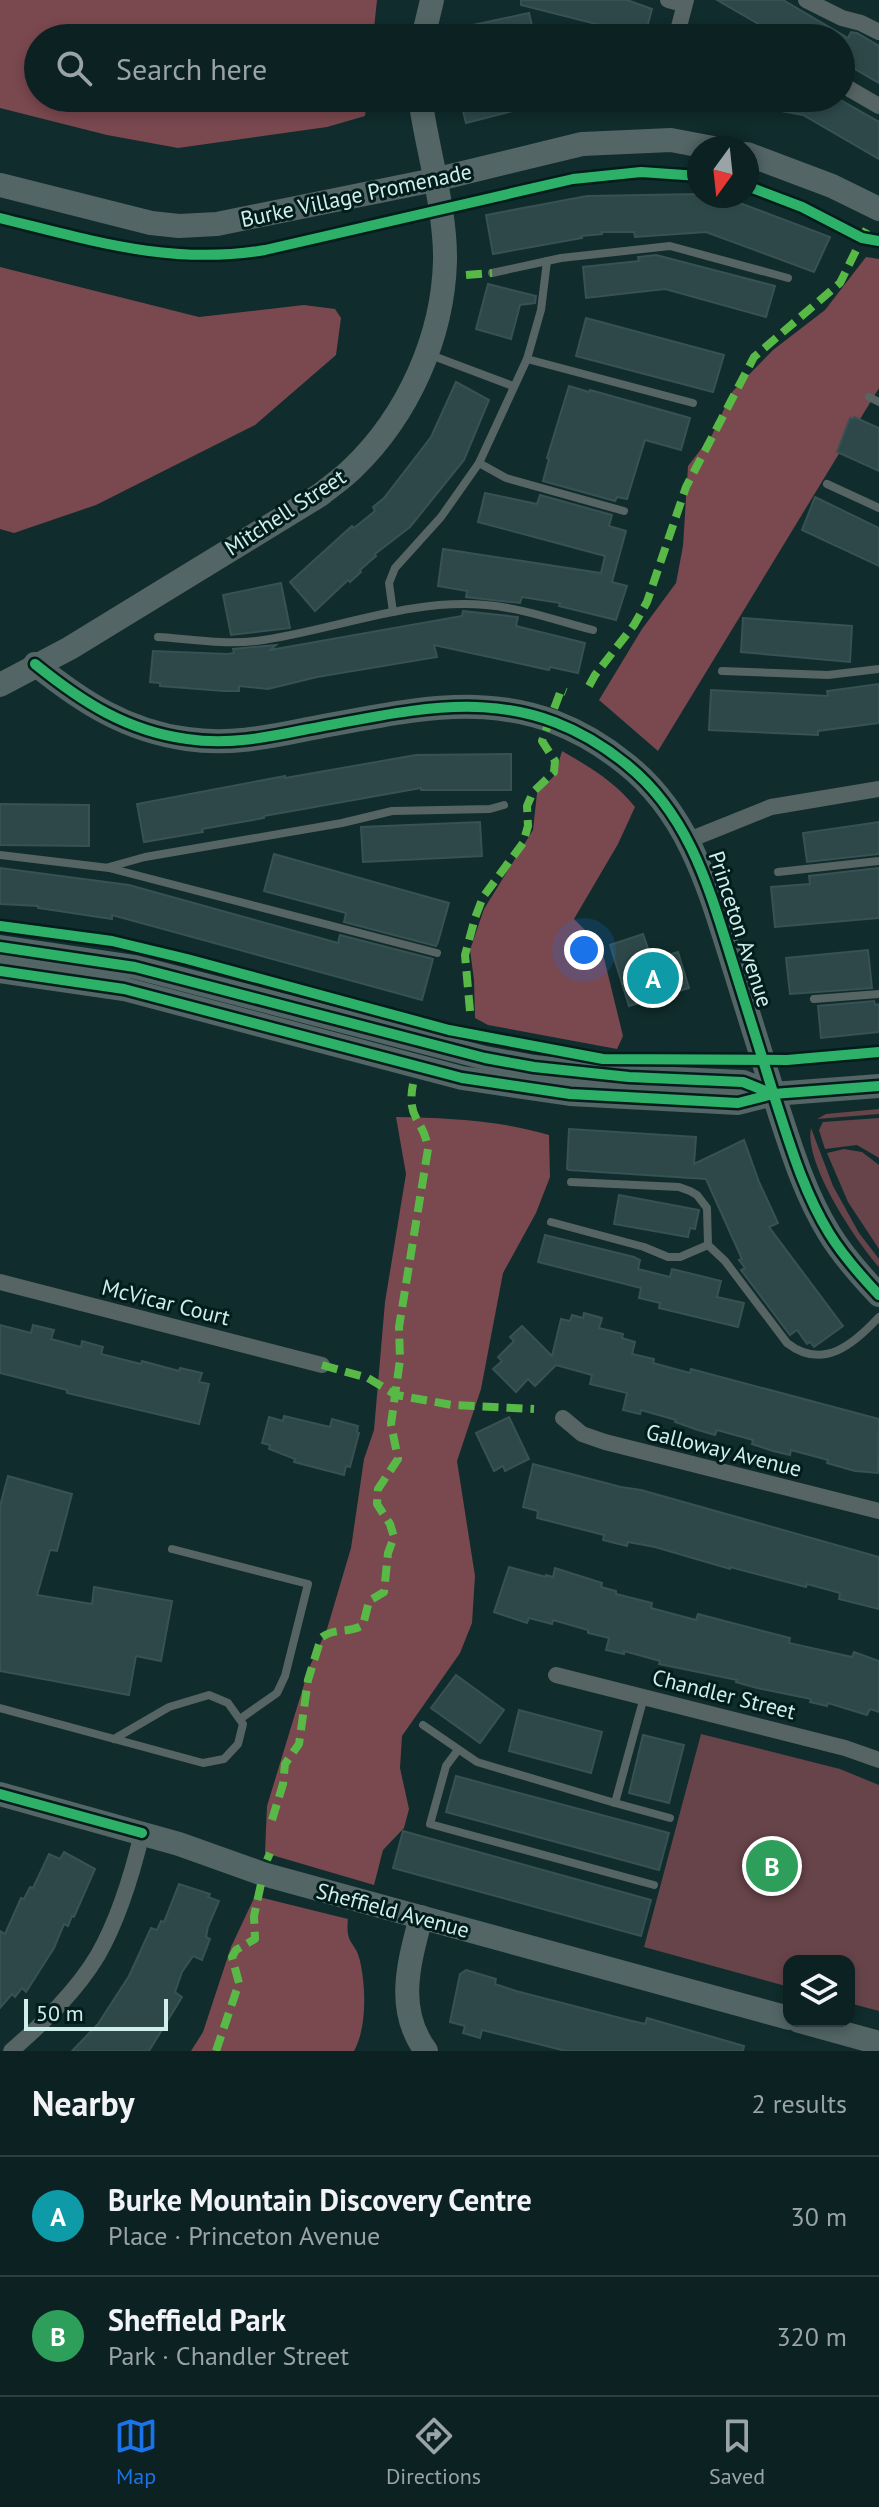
<!DOCTYPE html>
<html lang="en">
<head>
<meta charset="utf-8">
<style>
	:root { --surface:#0c2121; --page:#15292a; --text:#f1f3f6; --muted:#9aa3a5; --line:#2c3e3f; --accent:#1a73e8 }
	body { margin:0; font-family:"PT Sans",sans-serif; background:var(--page); color:var(--text) }
	.controls { position:absolute; right:24px; bottom:24px; display:grid; overflow:hidden; border-radius:16px; box-shadow:0 4px 12px #0003 }
	.controls button { width:72px; height:72px; display:grid; place-items:center; padding:0; border:0; border-bottom:2px solid var(--line); background:var(--surface); color:var(--text); font:40px sans-serif }
	.compass { position:absolute; left:687px; top:136px; width:72px; height:72px; border-radius:50%; background:var(--surface); box-shadow:0 4px 12px #0003; rotate:195deg }
	.scale { position:absolute; left:24px; bottom:20px; width:144px; box-sizing:border-box; padding-left:8px; border:4px solid #cfeeec; border-top:0; font-size:22px; line-height:28px; white-space:nowrap; color:#cfeeec; -webkit-text-stroke:6px #031d1c; paint-order:stroke }
	.you { position:absolute; left:584px; top:950px; width:28px; height:28px; margin:-20px; border:6px solid #fff; border-radius:50%; background:#1a73e8; box-shadow:0 0 0 12px #1a73e833 }
	.badge { display:grid; place-items:center; width:52px; height:52px; border-radius:50%; background:var(--accent); color:#fff; font-size:26px; font-weight:700 }
	.pin { position:absolute; translate:-50% -50%; border:4px solid #fff; box-shadow:0 2px 8px #0006 }
	.list { margin:0; padding:0; list-style:none }
	h2 { display:flex; justify-content:space-between; align-items:center; height:104px; margin:0; padding:0 32px; font-size:34px }
	h2 small { font-size:26px; font-weight:400; color:var(--muted) }
	.list li { display:grid; grid-template-columns:52px 1fr auto; gap:24px; align-items:center; box-sizing:border-box; height:120px; padding:0 32px; border-top:2px solid var(--line) }
	.list b { display:block; font-size:30px; white-space:nowrap }
	.list p { margin:0; font-size:26px; white-space:nowrap; color:var(--muted) }
	.list em { font-size:26px; font-style:normal; color:var(--muted) }
	.icon { flex:none; width:44px; height:44px; fill:none; stroke:currentColor; stroke-width:2; stroke-linecap:round; stroke-linejoin:round }
	.map { position:relative; flex:none; width:879px; height:2051px; overflow:hidden }
	.search { position:absolute; background:var(--surface); box-shadow:0 4px 12px #0003; left:24px; right:24px; top:24px; height:88px; display:flex; align-items:center; gap:20px; box-sizing:border-box; padding:0 28px; border-radius:44px; color:var(--muted); font-size:30px }
	.sheet { height:344px; background:var(--surface) }
	nav { display:flex; justify-content:space-around; align-items:center; box-sizing:border-box; height:112px; border-top:2px solid var(--line); background:var(--surface); font-size:22px; color:var(--muted) }
	nav a { display:grid; justify-items:center; gap:4px }
	nav .on { color:var(--accent) }
	.map>svg:first-child { display:block }
</style>
</head>
<body>
<div class="map">
<svg width="879" height="2051" viewBox="0 0 879 2051">
	<rect width="100%" height="100%" fill="#102c2c"/>
	<g fill="#674449">
		<path d="M879 1109V1114L817 1119 826 1114Z"/>
		<path d="M879 1118V1158L857 1145 825 1149 819 1130 823 1122Z"/>
		<path d="M811 1128 833 1186 859 1233 879 1259V1267C856 1241 804 1164 811 1128Z"/>
		<path d="M844 1149 862 1152 879 1165V1249L848 1202 827 1153Z"/>
		<path d="M701 1734 840 1769 879 1785V2011L849 2003V1961H789V1987L644 1947Z"/>
	</g>
	<g fill="#7a484f">
		<path d="M0 0H377L373 38H38V98H367L365 116 327 127 178 148 107 135 0 108Z"/>
		<path d="M866 257 879 259V388L658 751 599 700 642 629 676 583 683 546 688 466 712 435 732 392 773 350 825 310Z"/>
		<path d="M0 267 199 317 304 305 335 309 341 318 336 355 255 425 96 505 14 533 0 529Z"/>
		<path d="M562 751C590 767 615 782 635 807L618 844 574 919 601 946 623 1036 617 1049 488 1025 475 1018 474 980 470 950 484 909 533 830 537 793 555 775Z"/>
		<path d="M396 1117C448 1118 499 1120 549 1135L550 1177 536 1213 503 1273 481 1389 457 1461 475 1576 472 1623 460 1653 402 1736 400 1768 409 1809 404 1828 383 1850 374 1885 265 1853 267 1806 309 1668 327 1629 351 1548 364 1459 374 1430 385 1302 406 1174Z"/>
		<path d="M255 1896 348 1919C345 1946 356 1941 360 1961 366 1987 367 2028 354 2051H191L203 2032 231 1947Z"/>
	</g>
	<g fill="#2e484a" stroke="#385153" stroke-width="2">
		<path d="M521 0H627L652 9 646 31 642 30 640 35 521 5Z"/>
		<path d="M717 0H783L848 38 851 32 857 33 879 46V83L841 61V38H783Z"/>
		<path d="M529 13 535 38H446L445 31Z"/>
		<path d="M466 98H539L540 104 466 123 461 103 467 101Z"/>
		<path d="M755 98H837L879 122V159L803 115 754 106Z"/>
		<path d="M699 194V196H721L830 237 814 272 706 232 635 237 634 232H602V234L581 236 582 238 493 254 486 215 587 196Z"/>
		<path d="M656 255 775 286 766 317 665 289 586 298 583 267 639 261 638 257Z"/>
		<path d="M488 284 536 296 535 303 520 305 511 339 476 329Z"/>
		<path d="M586 318 724 355 713 392 576 356Z"/>
		<path d="M456 382 489 400 464 460 410 527 375 554 376 556 360 570 361 572 350 582 348 580 315 611 290 582 352 526 354 528 375 511 373 507 384 498 431 437Z"/>
		<path d="M569 386 589 392 590 390 690 418 681 450 645 440 627 499 617 497 615 501 543 481 549 459 547 458Z"/>
		<path d="M854 417 879 428V471L837 452 850 418 853 419Z"/>
		<path d="M485 493 537 504 540 495 612 515 609 526 626 531 612 582 627 586 616 620 559 606 560 603 522 597 520 603 466 597 467 591 438 586 443 549 601 573 605 556 478 522Z"/>
		<path d="M815 497 879 528V566L802 530Z"/>
		<path d="M281 583 290 628 231 635 223 595Z"/>
		<path d="M463 611 518 617 516 626 585 643 578 673 550 667 549 670 434 645 437 657 317 677 268 689 239 686V691H224L160 686V683L150 682 153 651 228 654 234 653 233 649 276 645 270 650 462 616Z"/>
		<path d="M743 618 852 626 850 662 741 652Z"/>
		<path d="M879 684V723L818 731V735L709 730 711 690 828 696 827 691Z"/>
		<path d="M511 754V790H421V788L264 816V818L202 829 203 832 144 842 137 804 285 776V778L416 755Z"/>
		<path d="M0 804 89 805V846L0 845Z"/>
		<path d="M480 822 482 856 363 862 361 827Z"/>
		<path d="M879 822V854L807 862 803 833Z"/>
		<path d="M274 854 449 903 438 942 436 946 344 922 346 913 264 891Z"/>
		<path d="M0 868 129 885 338 943 340 935 433 959 422 1000 112 915V919L38 908V906L0 904Z"/>
		<path d="M879 868V918L775 927 771 887 810 884 809 876Z"/>
		<path d="M643 934 652 960 678 952 689 988 629 1006 610 945Z"/>
		<path d="M868 950 872 988 790 994 786 958Z"/>
		<path d="M874 1001 875 1005 879 1004V1032L821 1038 818 1006Z"/>
		<path d="M569 1129 696 1137 694 1164 744 1140 759 1182 778 1223 769 1227 843 1326 814 1347 810 1342 807 1344 797 1330 790 1335 741 1270 745 1268 739 1260 742 1259 706 1179 569 1170 567 1169Z"/>
		<path d="M619 1195 699 1210 695 1229 690 1228 688 1237 614 1224Z"/>
		<path d="M545 1235 634 1257 640 1260 638 1269 670 1277 672 1269 721 1281 717 1297 744 1303 738 1327 659 1308 660 1303 639 1298 641 1288 538 1262Z"/>
		<path d="M584 1313 602 1318 599 1328 623 1334 622 1338 635 1342 632 1354 654 1359 653 1363 690 1373 691 1369 879 1419 878 1473 855 1471 827 1463 828 1460 791 1450 790 1455 773 1451 752 1444 753 1440 717 1430 715 1435 698 1430 675 1422 676 1420 641 1410 640 1414 623 1410 627 1393 590 1384 592 1375 556 1365 535 1386 528 1379 516 1392 493 1369 502 1361 498 1357 514 1341 510 1337 522 1326 552 1356 561 1319 570 1321 572 1315 583 1318Z"/>
		<path d="M0 1325 31 1333 33 1325 54 1330 51 1339 81 1347 82 1341 103 1347 101 1354 141 1364 142 1361 179 1371 180 1368 202 1373 199 1382 209 1384 199 1424 67 1393V1390L0 1373Z"/>
		<path d="M284 1416 330 1427 332 1419 358 1426 357 1432 359 1433 350 1467 346 1466 344 1475 294 1462 295 1459 269 1449 270 1445 262 1443 269 1417 283 1421Z"/>
		<path d="M509 1417 529 1459 505 1471 503 1466 494 1471 476 1433Z"/>
		<path d="M533 1464 621 1487 641 1490 879 1557V1609L839 1599 840 1593 807 1584 806 1587 730 1567V1569L655 1547 628 1542 627 1546 603 1540 604 1535 537 1518 538 1511 523 1507Z"/>
		<path d="M8 1476 72 1494 57 1551 50 1550 37 1595 92 1604 94 1587 172 1601 161 1661 136 1656 129 1695 0 1671V1506Z"/>
		<path d="M509 1567 546 1577V1575L553 1577 555 1568 602 1583 601 1587 616 1591V1594L652 1603 651 1608 696 1620 698 1614 790 1638 789 1643 852 1657 854 1652 879 1661V1712L870 1709 867 1715 828 1703 827 1706 810 1702 811 1699 757 1688 736 1682 737 1680 659 1664 660 1661 624 1651V1654L606 1650 609 1638 588 1633V1630L553 1620 552 1624 529 1618 527 1623 494 1612Z"/>
		<path d="M456 1675 504 1710 480 1743 431 1708Z"/>
		<path d="M519 1710 602 1732 591 1773 509 1751Z"/>
		<path d="M643 1735 684 1745 669 1803 629 1793Z"/>
		<path d="M456 1776 669 1833 659 1870 446 1812Z"/>
		<path d="M403 1831 651 1900 641 1936 393 1868Z"/>
		<path d="M64 1852 95 1869 74 1917 72 1916 68 1926 64 1924 54 1948 26 1992 22 1988 15 1997 12 1994 0 2008V1931L5 1934 21 1898 24 1899 30 1887 33 1888 49 1854 60 1859Z"/>
		<path d="M179 1884 210 1894 208 1897 219 1901 208 1927 206 1937 210 1939 202 1960 193 1956 182 1972 175 1992 182 1997 149 2051H72L98 2024 129 1976 151 1928 157 1930 161 1921 164 1922Z"/>
		<path d="M466 1970 496 1979 495 1984 516 1991 628 2020 645 2024 647 2018 744 2046 743 2051H566L482 2030 480 2038 463 2033 465 2026 450 2022 460 1974Z"/>
	</g>
	<g fill="none" stroke-linecap="round" stroke-linejoin="round">
		<g stroke="#566463" stroke-width="8">
			<path d="M492 273 561 258 670 246 788 278"/>
			<path d="M428 354 513 386"/>
			<path d="M527 359 693 403"/>
			<path d="M869 397 879 402"/>
			<path d="M479 463 506 478 624 511"/>
			<path d="M827 484 879 508"/>
			<path d="M393 612 389 583 395 568 441 517 479 463 527 359 541 310 547 261"/>
			<path d="M158 637C190 639 224 645 256 641 332 631 408 598 486 605 522 608 558 621 593 630"/>
			<path d="M722 671 828 675 879 669"/>
			<path d="M0 855 109 868 437 953"/>
			<path d="M109 867 145 857 342 823 392 811 490 809 504 805"/>
			<path d="M778 872 879 861"/>
			<path d="M814 999 879 994"/>
			<path d="M571 1182 679 1187 690 1191 697 1195 707 1208 708 1245 725 1261 787 1343C823 1371 854 1344 879 1317"/>
			<path d="M551 1222 644 1247 668 1257H680L708 1245"/>
			<path d="M172 1549 308 1584 285 1676 277 1693 240 1719"/>
			<path d="M0 1708 203 1763 224 1759 238 1744 243 1724 228 1703 209 1695 169 1707 114 1739"/>
			<path d="M423 1725 477 1762 615 1803 644 1697"/>
			<path d="M458 1750 446 1766 430 1824 654 1885"/>
			<path d="M615 1803 670 1818"/>
		</g>
		<g stroke="#566463" stroke-width="16">
			<path d="M668 0 683 4"/>
			<path d="M806 0 842 18 861 23 879 32"/>
			<path d="M676 38 686 0"/>
			<path d="M841 84 879 106"/>
			<path d="M689 840 771 807 879 789"/>
			<path d="M0 1282 322 1365"/>
			<path d="M563 1418 582 1434 605 1442 879 1511"/>
			<path d="M556 1675 845 1748 879 1760"/>
			<path d="M11 2051C43 2023 76 1992 98 1955 119 1918 132 1875 142 1833"/>
		</g>
		<g stroke="#536565" stroke-width="24">
			<path d="M423 38 432 0"/>
			<path d="M747 154 832 186 879 209"/>
			<path d="M0 185 151 223 179 226 217 224 434 180 582 144 671 140 713 148"/>
			<path d="M35 664C82 702 127 731 187 739 227 745 264 738 303 730 423 708 521 679 626 764 689 814 709 888 732 961 747 1008 761 1055 776 1102 791 1148 804 1192 829 1233 843 1256 861 1276 879 1295"/>
			<path d="M0 685 70 648 320 495C331 486 343 478 353 468 408 415 443 337 445 261 446 210 427 149 420 98"/>
			<path d="M0 947 135 967 485 1058 534 1067 629 1077 743 1082 773 1094"/>
			<path d="M0 971 124 989 462 1078 570 1094 738 1103 773 1094 879 1086"/>
			<path d="M0 1794 179 1844 263 1874 789 2018"/>
			<path d="M421 1917C409 1963 395 2009 426 2051"/>
			<path d="M799 2021 879 2043"/>
		</g>
		<g stroke="#58b947" stroke-width="8" stroke-dasharray="16 8" stroke-linecap="butt">
			<path d="M466 275 492 273"/>
			<path d="M589 686 595 675 634 625 647 602 686 487 754 357 840 283 869 224"/>
			<path d="M470 1011 465 955 475 918 483 897 523 843 528 826 527 806 533 792 554 772 555 761 542 741 561 690 566 692"/>
			<path d="M322 1365 368 1378 396 1395 452 1405 534 1409"/>
			<path d="M272 1820 283 1784 285 1764 299 1744 308 1680 321 1638C334 1627 349 1634 363 1625L369 1601 384 1592 388 1553 394 1537 390 1524 377 1504 378 1489 398 1459 391 1424 400 1360 399 1327 428 1149C424 1118 406 1121 413 1084"/>
			<path d="M267 1860 270 1853"/>
			<path d="M216 2051 239 1983 232 1957 236 1950 255 1939 254 1916 261 1884"/>
		</g>
		<defs>
			<g id="cycleway">
				<path d="M747 186 802 207 862 238 879 241"/>
				<path d="M0 218C90 240 171 266 265 250L573 179 641 172 699 176"/>
				<path d="M35 664C82 702 127 731 187 739 227 745 264 738 303 730 423 708 521 679 626 764 689 814 709 888 732 961 747 1008 761 1055 776 1102 791 1148 804 1192 829 1233 843 1256 861 1276 879 1295"/>
				<path d="M0 926 112 941 187 959 449 1030 603 1059 787 1060 879 1052"/>
				<path d="M0 947 135 967 485 1058 534 1067 629 1077 743 1082 773 1094"/>
				<path d="M0 971 124 989 462 1078 570 1094 738 1103 773 1094 879 1086"/>
				<path d="M0 1794 142 1833"/>
			</g>
		</defs>
		<use href="#cycleway" stroke="#031d1c" stroke-width="15"/>
		<use href="#cycleway" stroke="#2db169" stroke-width="10"/>
	</g>
	<g text-anchor="middle" dominant-baseline="central" stroke-width="6" stroke-linejoin="round" paint-order="stroke">
		<g font-size="22" fill="#cfeeec" stroke="#031d1c">
			<text transform="translate(356 195) rotate(-12)">Burke Village Promenade</text>
			<text transform="translate(285 512) rotate(-33)">Mitchell Street</text>
			<text transform="translate(741 929) rotate(72)">Princeton Avenue</text>
			<text transform="translate(166 1302) rotate(14)">McVicar Court</text>
			<text transform="translate(724 1450) rotate(14)">Galloway Avenue</text>
			<text transform="translate(724 1694) rotate(14)">Chandler Street</text>
			<text transform="translate(393 1910) rotate(15)">Sheffield Avenue</text>
		</g>
	</g>
</svg>
<div class="controls">
<button><svg class="icon" aria-label="layers" viewBox="0 0 24 24"><path d="M12 4l9 5-9 5-9-5zM3 14l9 5 9-5"/></svg></button>
</div>
<svg class="compass" viewBox="-18 -18 36 36"><path d="M0-13l5 13h-10z" fill="#e53935"/><path d="M0 13l5-13h-10z" fill="#9aa3a5"/></svg>
<div class="scale">50 m</div>
<div class="you"></div>
<div class="pin badge" style="left:653px;top:978px;background:#0f9aa8">A</div>
<div class="pin badge" style="left:772px;top:1866px;background:#2e9e5b">B</div>
<div class="search"><svg class="icon" aria-label="search" viewBox="0 0 24 24"><circle cx="10" cy="10" r="6"/><path d="M15 15l6 6"/></svg>Search here</div>
</div>
<section class="sheet">
<h2>Nearby<small>2 results</small></h2>
<ul class="list">
<li><span class="badge" style="background:#0f9aa8">A</span><div><b>Burke Mountain Discovery Centre</b><p>Place · Princeton Avenue</p></div><em>30 m</em></li>
<li><span class="badge" style="background:#2e9e5b">B</span><div><b>Sheffield Park</b><p>Park · Chandler Street</p></div><em>320 m</em></li>
</ul>
</section>
<nav>
<a class="on"><svg class="icon" aria-label="map" viewBox="0 0 24 24"><path d="M3 6l6-2 6 2 6-2v14l-6 2-6-2-6 2zM9 4v14M15 6v14"/></svg>Map</a>
<a><svg class="icon" aria-label="directions" viewBox="0 0 24 24"><path d="M12 3l9 9-9 9-9-9zM9 14v-3h6M13 9l2 2-2 2"/></svg>Directions</a>
<a><svg class="icon" aria-label="saved" viewBox="0 0 24 24"><path d="M7 4h10v16l-5-4-5 4z"/></svg>Saved</a>
</nav>
</body>
</html>
